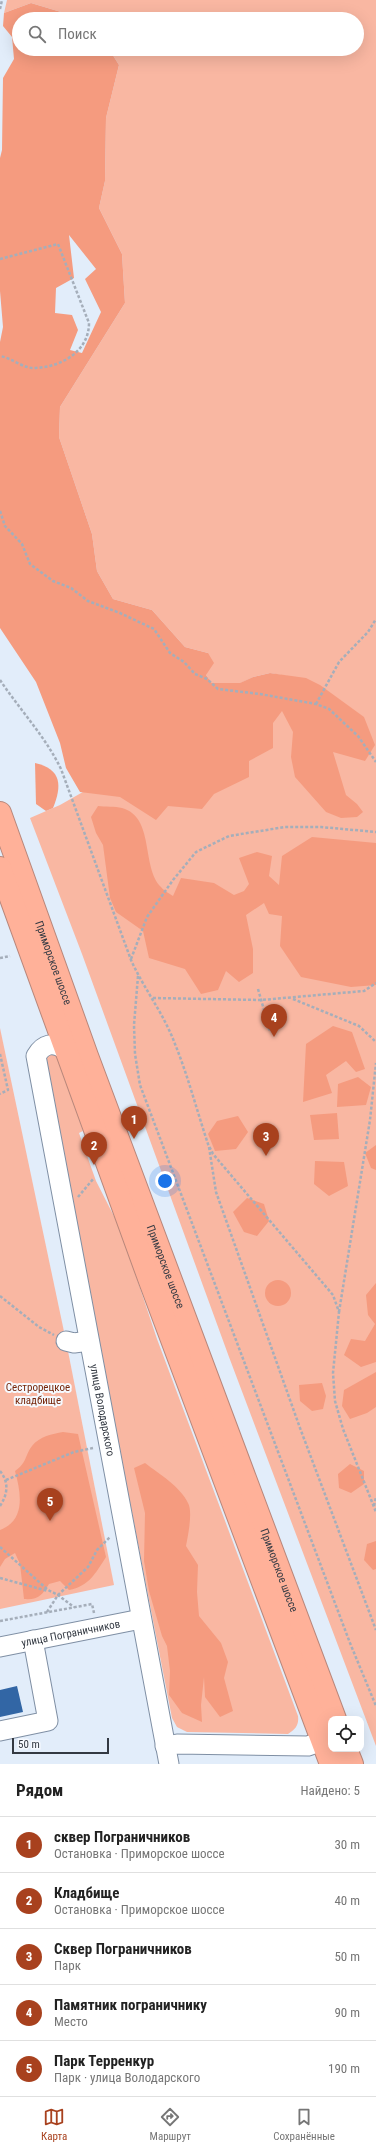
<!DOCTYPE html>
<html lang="ru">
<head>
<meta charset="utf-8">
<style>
	:root { --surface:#fff; --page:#f2f2f2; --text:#222; --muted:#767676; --line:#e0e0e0; --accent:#a8411e }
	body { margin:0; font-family:"Roboto Condensed",sans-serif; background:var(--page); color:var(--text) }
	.controls { position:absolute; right:12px; bottom:12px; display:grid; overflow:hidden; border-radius:8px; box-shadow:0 4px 16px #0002 }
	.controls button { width:36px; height:36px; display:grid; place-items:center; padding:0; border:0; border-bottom:1px solid var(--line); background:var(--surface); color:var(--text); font:20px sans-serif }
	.scale { position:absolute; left:12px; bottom:10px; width:97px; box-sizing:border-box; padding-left:4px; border:2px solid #333942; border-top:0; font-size:11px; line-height:14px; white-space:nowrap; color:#333942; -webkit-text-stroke:3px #f6f9fe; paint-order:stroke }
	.you { position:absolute; left:165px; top:1181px; width:14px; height:14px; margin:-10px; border:3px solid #fff; border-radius:50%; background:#1a73e8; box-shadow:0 0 0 6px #1a73e833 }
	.badge { display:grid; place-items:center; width:26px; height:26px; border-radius:50%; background:var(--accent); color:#fff; font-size:13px; font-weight:700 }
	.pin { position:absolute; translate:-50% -33px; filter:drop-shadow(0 1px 2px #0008) }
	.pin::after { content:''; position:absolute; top:21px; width:14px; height:12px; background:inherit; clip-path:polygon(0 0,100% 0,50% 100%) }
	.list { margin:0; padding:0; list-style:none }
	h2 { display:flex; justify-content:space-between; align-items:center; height:52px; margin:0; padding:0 16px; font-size:17px }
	h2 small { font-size:13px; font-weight:400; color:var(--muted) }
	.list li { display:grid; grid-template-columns:26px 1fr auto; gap:12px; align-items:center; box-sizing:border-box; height:56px; padding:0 16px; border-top:1px solid var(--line) }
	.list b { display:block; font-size:15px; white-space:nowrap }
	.list p { margin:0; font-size:13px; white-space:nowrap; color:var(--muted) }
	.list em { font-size:13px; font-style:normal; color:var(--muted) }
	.icon { flex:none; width:22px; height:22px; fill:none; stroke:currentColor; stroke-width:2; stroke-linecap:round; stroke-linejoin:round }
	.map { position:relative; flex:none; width:376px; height:1764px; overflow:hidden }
	.search { position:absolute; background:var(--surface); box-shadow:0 4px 16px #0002; left:12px; right:12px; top:12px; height:44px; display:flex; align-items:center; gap:10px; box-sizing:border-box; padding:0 14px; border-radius:22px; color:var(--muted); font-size:15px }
	.sheet { height:332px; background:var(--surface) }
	nav { display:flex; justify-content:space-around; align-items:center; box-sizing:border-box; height:56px; border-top:1px solid var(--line); background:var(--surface); font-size:11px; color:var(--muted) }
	nav a { display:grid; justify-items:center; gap:2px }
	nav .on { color:var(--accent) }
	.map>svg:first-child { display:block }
</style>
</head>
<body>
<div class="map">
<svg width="376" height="1764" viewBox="0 0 376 1764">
	<rect width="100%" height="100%" fill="#e2edfa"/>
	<g fill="#f9b7a2">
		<path d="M7 0H376V1746L229 1357 82 954 30 818 60 805 287 676 270 673 253 677 241 683H212L206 675 208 653 185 647 152 610 113 599 97 571 92 534 59 437 60 407 125 303 122 254 99 208 105 181 106 118 119 65 109 49H357V19H77L71 15 31 3 4 13Z"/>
		<path d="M0 1028 66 1341 114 1585 0 1609Z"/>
		<path d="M54 1054 59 1058 83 1131 79 1133 96 1181 120 1228 157 1339 298 1716C299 1725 296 1729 288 1734L187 1732 177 1727 172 1718 44 1061 48 1055Z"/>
	</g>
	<g fill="#f59b7f" fill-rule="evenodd">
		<path d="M31 3 71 15 77 19H19V49H109L119 65 106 118 105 181 99 208 122 254 125 303 60 407 59 437 92 534 97 571 113 599 152 610 185 647 208 653 214 663 206 675 212 683H240L253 677 270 673 306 678 320 685 364 717 375 745 365 761 333 752 346 795 357 804 363 812 357 817 341 818 326 812 295 777 291 757 293 732 282 711 273 723V748L249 761V777L214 794 202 809 168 806 156 820 120 797 80 792 66 768 60 743 36 682 0 628V342L3 327 0 291V158L2 150 3 78 14 59 12 37 3 26 4 13ZM69 235 96 269 85 279 101 312 82 353 70 350 78 330 72 315 55 313 56 288 74 278Z"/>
		<path d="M35 763C62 769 62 786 53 808L46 811 36 804Z"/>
		<path d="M98 806C105 807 115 806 122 808 155 817 141 867 161 887 164 891 170 894 173 896L181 878 214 883 234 895 244 891 249 884 239 858 257 852 272 856 269 876 279 885 282 856 312 837 376 843V985L351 987 301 977 280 946 282 916 269 914 264 903 246 915 253 949V973L239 982 226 971 218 990 201 994 185 969 149 958 143 931 116 912 110 898 103 845 96 833 91 817Z"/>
		<path d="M333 1026 352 1032 365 1069 356 1072 346 1061 326 1075 332 1093 303 1102 306 1044Z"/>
		<path d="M358 1077 371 1087 366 1105 337 1107 338 1084Z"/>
		<path d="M337 1113 339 1139 314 1140 310 1115Z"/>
		<path d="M238 1116 248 1132 236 1149 215 1151 208 1134 217 1121Z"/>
		<path d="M376 1145V1170L371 1168 365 1153Z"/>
		<path d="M315 1161 344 1162 348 1186 329 1196 314 1184Z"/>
		<path d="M247 1198 264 1204 269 1221 257 1236 244 1232 233 1212Z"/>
		<circle cx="278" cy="1293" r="13"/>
		<path d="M376 1283V1362L361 1367 344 1355 351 1339 365 1341 375 1324 368 1315 366 1295Z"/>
		<path d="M376 1372V1407L367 1413 350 1419 342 1406 344 1390Z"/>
		<path d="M322 1383 326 1396 323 1409 312 1411 300 1401 299 1385Z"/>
		<path d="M63 1432 78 1434 106 1557C95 1574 89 1586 69 1590L60 1581 49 1584C42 1595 39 1600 24 1599L20 1564 15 1553 5 1559 0 1567V1530C26 1520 21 1493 15 1471 27 1463 25 1455 32 1446 40 1436 52 1434 63 1432Z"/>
		<path d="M145 1463C159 1474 180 1486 188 1503 193 1511 188 1536 186 1546L198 1565 197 1592 199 1616 221 1643 228 1662 224 1678 233 1711 220 1717 205 1697 204 1677 201 1705 202 1722 182 1713 169 1695 170 1671 167 1646 162 1636 149 1591 144 1561 145 1513 134 1468Z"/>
		<path d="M350 1464 364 1471V1484L351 1493 339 1488 338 1474Z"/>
		<path d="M376 1541V1569L373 1570 364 1560 367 1544Z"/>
	</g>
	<path fill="#3266a5" d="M17 1686 23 1712 0 1717V1690Z"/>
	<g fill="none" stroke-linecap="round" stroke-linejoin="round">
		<defs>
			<g id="minor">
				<path id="s1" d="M65 1050C53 1041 43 1044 36 1056L169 1764"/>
				<path d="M66 1341 74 1343 89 1341"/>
				<path id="s2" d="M0 1647 141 1619"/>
				<path d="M0 1731 48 1721 33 1640"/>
				<path d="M165 1746 177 1744 308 1746 322 1741"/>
			</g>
			<g id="highway">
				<path id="s3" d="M0 813 87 1056 335 1719"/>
				<path d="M0 868 150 1281 331 1764"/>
				<path d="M346 1749 352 1764"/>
			</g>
		</defs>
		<use href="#minor" stroke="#7f8fa4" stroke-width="21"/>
		<use href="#highway" stroke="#b8877b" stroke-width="24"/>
		<g stroke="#a5aeba" stroke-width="2.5" stroke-dasharray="3 2" stroke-linecap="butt">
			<path d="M0 9 2 0"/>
			<path d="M0 259 58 244 89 323C89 351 62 367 35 368 24 369 12 358 0 356"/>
			<path d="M0 511 5 526 22 544 30 564 53 581 71 588 88 601 120 613 154 629 170 653 184 662 195 674 207 679 218 689 260 694 316 704 329 709 358 736 376 762"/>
			<path d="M0 680C20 710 45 736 61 769L131 960C144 989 164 1014 175 1044 188 1076 197 1111 208 1144L213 1154 333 1295 339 1312 333 1373 335 1401 343 1429 376 1512"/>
			<path d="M316 704 339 662 368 632 376 619"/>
			<path d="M0 958 10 956"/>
			<path d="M131 959 147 917 173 880 196 852 229 836 285 827H321L376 832"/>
			<path d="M138 976 134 1025 135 1054 140 1085 350 1643 376 1706"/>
			<path d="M258 989 270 1031"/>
			<path d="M153 998 261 1000 364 991 376 983"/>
			<path d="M293 999 359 1026 376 1042"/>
			<path d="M0 1054 8 1090 0 1094"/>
			<path d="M209 1147 216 1192 300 1428 376 1630"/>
			<path d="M78 1197 94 1178"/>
			<path d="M0 1296 39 1327 54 1335"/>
			<path d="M339 1312 370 1120 376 1063"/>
			<path d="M0 1471C9 1482 8 1494 0 1506"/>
			<path d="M6 1480 74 1452 93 1448"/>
			<path d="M374 1506 376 1497"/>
			<path d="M0 1547 48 1590 58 1595 74 1607"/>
			<path d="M0 1578 48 1591"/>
			<path d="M47 1612 58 1595 88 1567 97 1550 110 1537"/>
			<path d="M0 1621 92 1604 94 1613"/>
		</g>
		<use href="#minor" stroke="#fff" stroke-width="19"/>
		<use href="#highway" stroke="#ffb199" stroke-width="22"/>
	</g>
	<g text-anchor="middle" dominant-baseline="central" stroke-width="4" stroke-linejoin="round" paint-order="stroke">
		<g font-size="11" fill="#333942" stroke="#f6f9fe">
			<text stroke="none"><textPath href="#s3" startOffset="159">Приморское шоссе</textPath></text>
			<text stroke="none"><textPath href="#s3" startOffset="483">Приморское шоссе</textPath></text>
			<text stroke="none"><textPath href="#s1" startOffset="395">улица Володарского</textPath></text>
			<text stroke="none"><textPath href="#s3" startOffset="807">Приморское шоссе</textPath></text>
			<text stroke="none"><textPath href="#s2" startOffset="72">улица Пограничников</textPath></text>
		</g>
		<g font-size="11" fill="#76270b" stroke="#f6f9fe">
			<text x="38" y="1387">Сестрорецкое<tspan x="38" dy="13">кладбище</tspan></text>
		</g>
	</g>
</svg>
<div class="controls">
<button><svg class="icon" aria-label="locate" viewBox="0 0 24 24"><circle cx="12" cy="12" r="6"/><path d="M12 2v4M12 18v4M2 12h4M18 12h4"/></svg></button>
</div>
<div class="scale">50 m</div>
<div class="you"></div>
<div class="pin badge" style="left:134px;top:1139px">1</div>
<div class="pin badge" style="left:94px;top:1165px">2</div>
<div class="pin badge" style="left:266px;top:1156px">3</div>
<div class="pin badge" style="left:274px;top:1037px">4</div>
<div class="pin badge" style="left:50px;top:1521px">5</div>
<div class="search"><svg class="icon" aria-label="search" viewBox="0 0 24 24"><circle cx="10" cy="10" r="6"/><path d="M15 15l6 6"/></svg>Поиск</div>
</div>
<section class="sheet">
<h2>Рядом<small>Найдено: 5</small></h2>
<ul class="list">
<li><span class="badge">1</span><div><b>сквер Пограничников</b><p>Остановка · Приморское шоссе</p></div><em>30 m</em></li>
<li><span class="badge">2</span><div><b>Кладбище</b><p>Остановка · Приморское шоссе</p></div><em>40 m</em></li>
<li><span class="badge">3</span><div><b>Сквер Пограничников</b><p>Парк</p></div><em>50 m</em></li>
<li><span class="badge">4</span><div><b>Памятник пограничнику</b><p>Место</p></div><em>90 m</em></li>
<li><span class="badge">5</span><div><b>Парк Терренкур</b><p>Парк · улица Володарского</p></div><em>190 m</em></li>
</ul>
</section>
<nav>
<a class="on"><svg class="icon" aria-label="map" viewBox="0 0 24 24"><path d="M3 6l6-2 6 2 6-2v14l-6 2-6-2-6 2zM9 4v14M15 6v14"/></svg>Карта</a>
<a><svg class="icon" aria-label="directions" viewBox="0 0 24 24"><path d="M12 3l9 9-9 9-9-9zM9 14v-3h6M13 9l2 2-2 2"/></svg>Маршрут</a>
<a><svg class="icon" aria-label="saved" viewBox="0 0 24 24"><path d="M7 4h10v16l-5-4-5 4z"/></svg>Сохранённые</a>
</nav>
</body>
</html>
